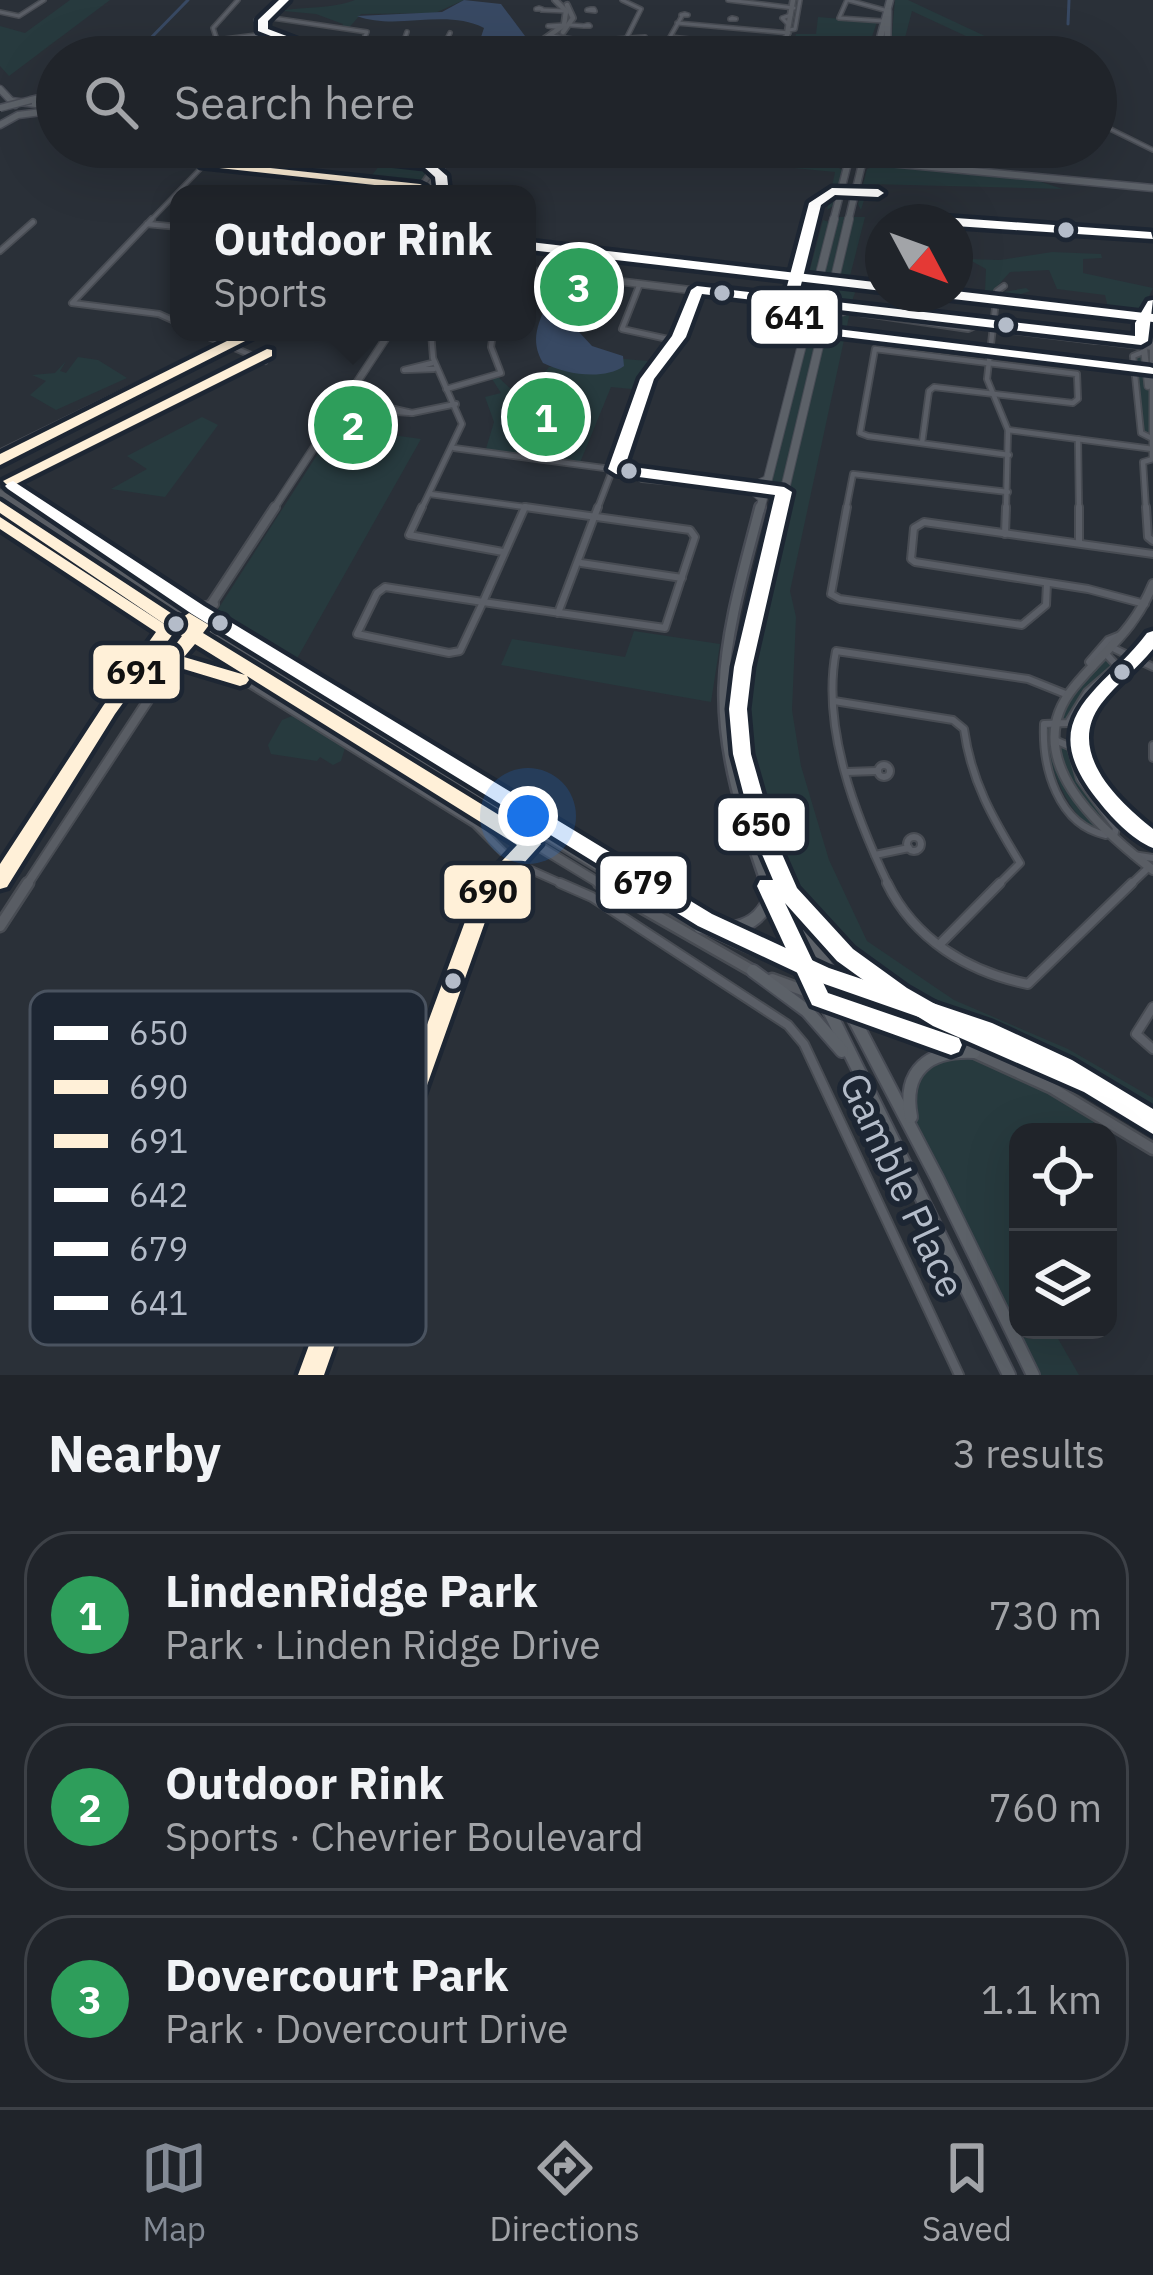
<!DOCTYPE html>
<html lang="en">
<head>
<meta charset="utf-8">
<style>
	:root { --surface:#20242a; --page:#282c32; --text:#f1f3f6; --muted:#a2a4a8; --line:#3d4147; --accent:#848b96 }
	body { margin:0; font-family:"IBM Plex Sans",sans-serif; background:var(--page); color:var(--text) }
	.controls { position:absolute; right:36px; bottom:36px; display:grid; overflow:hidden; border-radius:24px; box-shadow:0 12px 48px #0002 }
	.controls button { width:108px; height:108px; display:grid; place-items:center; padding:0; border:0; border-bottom:3px solid var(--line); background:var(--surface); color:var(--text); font:60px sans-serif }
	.compass { position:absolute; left:865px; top:204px; width:108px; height:108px; border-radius:50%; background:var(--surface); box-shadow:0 12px 48px #0002; rotate:131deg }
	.you { position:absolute; left:528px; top:816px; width:42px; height:42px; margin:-30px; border:9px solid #fff; border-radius:50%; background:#1a73e8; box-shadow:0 0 0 18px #1a73e833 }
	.badge { display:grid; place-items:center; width:78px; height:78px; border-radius:50%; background:var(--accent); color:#fff; font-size:39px; font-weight:700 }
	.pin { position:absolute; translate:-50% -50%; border:6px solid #fff; box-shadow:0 3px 12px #0006 }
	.popup { position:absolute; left:170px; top:185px; width:366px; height:156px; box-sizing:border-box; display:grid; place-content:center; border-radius:24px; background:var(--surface); filter:drop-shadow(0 3px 9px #0005); font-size:39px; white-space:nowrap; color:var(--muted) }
	.popup b { font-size:45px; color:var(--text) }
	.popup::after { content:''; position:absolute; left:50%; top:100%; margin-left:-24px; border:24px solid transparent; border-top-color:var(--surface) }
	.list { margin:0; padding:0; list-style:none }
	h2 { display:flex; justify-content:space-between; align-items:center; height:156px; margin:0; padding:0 48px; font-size:51px }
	h2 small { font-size:39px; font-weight:400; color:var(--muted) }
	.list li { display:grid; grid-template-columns:78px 1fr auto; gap:36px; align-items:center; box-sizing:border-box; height:168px; margin:0 24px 24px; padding:0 24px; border:3px solid var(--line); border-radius:48px }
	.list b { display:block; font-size:45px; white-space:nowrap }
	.list p { margin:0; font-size:39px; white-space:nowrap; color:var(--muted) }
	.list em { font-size:39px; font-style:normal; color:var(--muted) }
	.icon { flex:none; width:66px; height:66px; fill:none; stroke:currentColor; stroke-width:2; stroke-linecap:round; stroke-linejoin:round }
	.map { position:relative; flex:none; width:1153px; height:1375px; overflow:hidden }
	.search { position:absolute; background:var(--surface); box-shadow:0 12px 48px #0002; left:36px; right:36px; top:36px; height:132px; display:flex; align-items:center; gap:30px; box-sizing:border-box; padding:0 42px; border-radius:66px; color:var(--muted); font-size:45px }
	.sheet { height:732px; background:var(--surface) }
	nav { display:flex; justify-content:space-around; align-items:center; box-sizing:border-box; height:168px; border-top:3px solid var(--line); background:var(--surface); font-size:33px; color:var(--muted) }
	nav a { display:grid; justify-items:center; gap:6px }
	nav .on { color:var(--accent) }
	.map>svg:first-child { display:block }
</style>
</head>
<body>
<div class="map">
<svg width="1153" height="1375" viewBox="0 0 1153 1375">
	<rect width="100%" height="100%" fill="#2a3038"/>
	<g fill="#273a3e">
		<path d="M70 0H110L9 76 0 66V26L25 33Z"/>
		<path d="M355 0H464L435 13 361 14 346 31H341L343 24 316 14 273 10 264 21 274 33 307 43 304 46 286 43 256 25C275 0 321 14 355 0Z"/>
		<path d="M895 0H908L1030 57H1011L912 11 900 57H890Z"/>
		<path d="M818 17 877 22 865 57H852L857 50 830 44 835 40C818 31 806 44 792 48L796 34H816Z"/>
		<path d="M375 147H449L440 161H446L423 194H416L423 180 410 185 368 180 392 150Z"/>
		<path d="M679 147 825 159 842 170 833 206 827 210 835 172 668 156Z"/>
		<path d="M879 165 1038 181 1063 189 869 184 861 210 858 204 867 169Z"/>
		<path d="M835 217H865L847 288 856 290 852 301 858 308 1119 334 1150 347 1151 438 1143 436 1133 356 1142 352V346L1097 340 1092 344 850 312 790 591 796 617 792 710 801 766 829 860 867 941 954 1000 1068 1049 1153 1098V1123L1092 1085 941 1019 870 974 789 893 742 754 743 667 784 493 764 490 812 308 639 286 814 303 803 296 823 220 832 223Z"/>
		<path d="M1052 252 1101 254 1102 258 1083 259V273L1153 288 1136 323 1000 307 1004 292 1026 288 1030 291 1018 295 1019 302 1109 312 1105 295 1057 289 1049 270 1010 272 993 291 985 293 986 269 968 259 1000 260Z"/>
		<path d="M78 357 98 360 127 378 56 410 30 395 46 381 32 375 55 373 66 361 60 371 66 373Z"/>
		<path d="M624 359 660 362 642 390 611 387 579 465 485 452 494 422 485 397 501 393 492 379 498 377 512 390 535 384 549 367Z"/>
		<path d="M202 417 218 425 165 497 111 489 147 469 127 456Z"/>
		<path d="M335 427 421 439 290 671 211 620Z"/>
		<path d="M634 631 720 644 711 702 501 665 512 639 625 657Z"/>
		<path d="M1126 635 1108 656 1117 666 1087 692 1072 719 1057 722 1055 740 1071 747 1080 779 1118 833 1088 828C1060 795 1049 768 1045 726L1056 722 1068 695 1112 637Z"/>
		<path d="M292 716 345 748 341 761 333 765 320 757 317 761 271 754 268 745 282 720Z"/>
		<path d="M974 1052 1112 1122 1094 1121 1091 1132H1018V1330H1053L1079 1375H1033L908 1111 918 1064Z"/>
	</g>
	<g fill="#384963">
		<path d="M464 0 501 4 525 36 480 40 484 28C445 8 397 31 357 16L442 12Z"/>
		<path d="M563 293 591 300 579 332 592 346 623 356 624 366C603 381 565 374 543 363 529 339 539 322 549 299Z"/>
	</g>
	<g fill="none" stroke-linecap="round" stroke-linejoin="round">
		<g stroke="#384963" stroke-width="3">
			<path d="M1068 24 1069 0"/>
			<path d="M158 55 144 45 188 0"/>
		</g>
		<defs>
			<g id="street-far3">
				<path d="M238 0 213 28 217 40 265 34"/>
				<path d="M622 0 641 9 627 37"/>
				<path d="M728 0 794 8"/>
				<path d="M847 0 839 18 883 21"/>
				<path d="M848 0 888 11"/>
				<path d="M539 8 542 9H536Z"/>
				<path d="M591 9H594L595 11 587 10Z"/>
				<path d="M542 10 566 11"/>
				<path d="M0 12 19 16 44 0"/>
				<path d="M685 14 688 15H681Z"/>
				<path d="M682 16 670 37 787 49"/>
				<path d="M266 17 367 32 355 57"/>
				<path d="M732 18 736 19H730Z"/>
				<path d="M677 23 789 33"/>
				<path d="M788 24 782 18 791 15"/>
				<path d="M261 25 256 20 281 2"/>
				<path d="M571 25 584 26"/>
				<path d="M587 25H589L590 26H584Z"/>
				<path d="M561 28 548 26 564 25"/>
				<path d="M789 30 795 29 800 0"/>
				<path d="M551 36 587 41 645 37"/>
				<path d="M293 41 321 44"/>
				<path d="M231 46H235L236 48H226Z"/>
				<path d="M269 57 286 43"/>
				<path d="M313 57 324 47"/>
				<path d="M398 57 407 32"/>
				<path d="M438 57 450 33"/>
				<path d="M547 57H564"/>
				<path d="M1096 122 1153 150"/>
				<path d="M98 151 421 187"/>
				<path d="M149 222 205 164"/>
			</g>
			<g id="street-far2">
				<path d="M152 219 72 303 159 314 179 323"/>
				<path d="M147 224 179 227"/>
				<path d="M0 251 33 222"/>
				<path d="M639 286 622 329 677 341"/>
				<path d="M1004 286 997 291 987 379 1008 430 1006 510"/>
				<path d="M861 308 973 321"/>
				<path d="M860 313 968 329 975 326"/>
				<path d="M1007 325 1119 334 1128 339"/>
				<path d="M1006 330 1096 341"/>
				<path d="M197 332 265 361"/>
				<path d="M1143 352 1133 356 1141 433 1151 438"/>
				<path d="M432 363 404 370 434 369"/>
				<path d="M446 389 501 373 491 347 493 332"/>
				<path d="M390 408 412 413 382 411Z"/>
				<path d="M412 413 456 404"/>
				<path d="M1008 430 1153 449"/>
				<path d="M1078 439 1079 510"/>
				<path d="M922 443 929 391 934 387 1073 403 1078 399 1077 374 875 349 860 433 868 436 1009 455"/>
				<path d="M454 448 784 492"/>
				<path d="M634 473 642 479 738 488"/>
				<path d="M430 494 525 507"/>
				<path d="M525 507 547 510"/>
				<path d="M421 510 462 424 433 358 431 332"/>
				<path d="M597 510 647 379 679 337 697 290"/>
				<path d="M846 510 853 474 1008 492"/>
				<path d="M1146 510 1143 462 1153 459"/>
			</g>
			<g id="street-far1">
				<path d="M422 507 409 535 503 552"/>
				<path d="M847 507 831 594 840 599 1022 625 1046 605 1047 583"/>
				<path d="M1079 507V543"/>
				<path d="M1146 507 1148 537 1153 541"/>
				<path d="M1005 534 1006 507"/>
				<path d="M581 563 682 578"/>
				<path d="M385 587 483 602 460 651 449 653 357 634 377 593Z"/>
				<path d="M483 602 665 628 695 537 690 530 525 507"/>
				<path d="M483 602 525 507"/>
				<path d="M1145 604 1088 589 915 562 911 559 914 528 924 522 1153 554"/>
				<path d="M558 613 598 507"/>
				<path d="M1115 649 1153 667"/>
				<path d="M173 660 245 681 475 824 513 862 567 886"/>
				<path d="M1093 667 1089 662 1108 640 1123 634"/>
				<path d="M834 701 953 720 964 729C971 781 993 819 1020 863L997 886"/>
				<path d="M1055 740 1071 747 1080 779 1116 828 1114 836"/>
				<path d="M1153 745V758"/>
				<circle cx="884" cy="771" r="6"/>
				<path d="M846 772 877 771"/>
				<path d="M1106 835C1058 825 1042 768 1044 724L1068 723 1087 692 1117 666 1108 656"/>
				<circle cx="914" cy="844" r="7"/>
				<path d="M875 855 909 848"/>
				<path d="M1133 855 1153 858"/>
				<path d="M889 886C856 817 821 728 836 651L1028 679 1068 695"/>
				<path d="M1129 886 1149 867"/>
			</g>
			<g id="street">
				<path d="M560 883 592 897 788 1025 804 1044 959 1375"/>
				<path d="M887 883C914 939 968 972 1028 984L1132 883"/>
				<path d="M941 943 1000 883"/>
				<path d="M1153 1007 1136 1034 1153 1049"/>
			</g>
			<g id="secondary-far3">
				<path d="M284 0 263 20V31L304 46 509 47 577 53 658 50 752 57"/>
				<path d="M563 32 573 18 567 5"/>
				<path d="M519 57 564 25 566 11 555 0"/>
				<path d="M783 57 793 0"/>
				<path d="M416 194 449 147"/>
				<path d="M423 194 456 147"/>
			</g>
			<g id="secondary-far2">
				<path d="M527 270 1153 347"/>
				<path d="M1153 318V458"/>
				<path d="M1148 386 1142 329 1153 304"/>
				<path d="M0 453 213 349"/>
				<path d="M0 460 256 332"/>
				<path d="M0 493 26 510"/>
				<path d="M0 506 6 510"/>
				<path d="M273 510 390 332"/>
			</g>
			<g id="secondary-far1">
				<path d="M2 507 185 630 604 886"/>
				<path d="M21 507 230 645 630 886"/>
				<path d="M1153 584C1133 633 1105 649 1074 687 1016 758 1101 830 1153 870"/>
				<path d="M182 612 214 604"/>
				<path d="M26 886 275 507"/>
				<path d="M491 886 544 834"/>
			</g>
			<g id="secondary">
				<path d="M599 883 753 971"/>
				<path d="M625 883C719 940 822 978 926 1014"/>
				<path d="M0 926 28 883"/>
				<path d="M772 979 961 1048"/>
				<path d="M941 1019 1030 1054 1153 1123"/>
				<path d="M975 1053 1052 1088 1153 1149"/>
				<path d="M311 1375 480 908 494 883"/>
			</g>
			<g id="primary-far3">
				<path d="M875 57 890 0"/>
				<path d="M887 57 888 11"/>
				<path d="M0 89 15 105"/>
				<path d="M31 100 57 94"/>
				<path d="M11 101 52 106"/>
				<path d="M0 125 18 115 57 110"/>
				<path d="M721 147 1153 188"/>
				<path d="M833 222 852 147"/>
				<path d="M848 222 866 147"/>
			</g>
			<g id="primary-far2">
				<path d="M796 301 816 294"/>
				<path d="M825 317 844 311"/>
				<path d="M762 498 750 488 767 480"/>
				<path d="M760 510 834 219"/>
				<path d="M780 510 849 219"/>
			</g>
			<g id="primary-far1">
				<path d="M760 507C745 566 726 627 724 688 722 757 745 822 767 886"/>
				<path d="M781 507C768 560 748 616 743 670 735 745 756 817 784 886"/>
			</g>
			<g id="primary">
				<path d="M766 883 1009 1375"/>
				<path d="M783 883 937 1178 1033 1375"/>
				<path d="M798 902 845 955 941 1019"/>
				<path d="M700 927C733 931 757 929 771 896"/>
				<path d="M753 971 807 1011 842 1051"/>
				<path d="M911 1117C902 1070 929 1050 974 1052"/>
			</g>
		</defs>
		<use href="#street-far3" stroke="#484c53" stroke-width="6"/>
		<use href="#street-far2" stroke="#484c53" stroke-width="8"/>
		<use href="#street-far1" stroke="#484c53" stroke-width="10"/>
		<use href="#street" stroke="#484c53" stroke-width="12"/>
		<use href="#secondary-far3" stroke="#484c53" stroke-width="8"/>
		<use href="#secondary-far2" stroke="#484c53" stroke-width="9"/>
		<use href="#secondary-far1" stroke="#484c53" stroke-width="12"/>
		<use href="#secondary" stroke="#484c53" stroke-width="15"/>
		<use href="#primary-far3" stroke="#484c55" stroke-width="9"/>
		<use href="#primary-far2" stroke="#484c55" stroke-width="10"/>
		<use href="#primary-far1" stroke="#484c55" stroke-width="14"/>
		<use href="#primary" stroke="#484c55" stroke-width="16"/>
		<use href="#street-far3" stroke="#5a5e66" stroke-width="3"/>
		<use href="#street-far2" stroke="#5a5e66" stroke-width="4.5"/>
		<use href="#street-far1" stroke="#5a5e66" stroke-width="6"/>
		<use href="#street" stroke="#5a5e66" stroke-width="8"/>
		<use href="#secondary-far3" stroke="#595d64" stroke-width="4.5"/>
		<use href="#secondary-far2" stroke="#595d64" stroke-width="6"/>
		<use href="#secondary-far1" stroke="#595d64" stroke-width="8"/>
		<use href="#secondary" stroke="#595d64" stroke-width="10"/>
		<use href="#primary-far3" stroke="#5c6168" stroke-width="6"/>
		<use href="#primary-far2" stroke="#5c6168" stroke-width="8"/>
		<use href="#primary-far1" stroke="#5c6168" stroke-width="9"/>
		<use href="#primary" stroke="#5c6168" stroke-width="12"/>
		<defs>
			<path id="primary-bridge" d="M0 108 31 100"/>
		</defs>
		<use href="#primary-bridge" stroke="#484c55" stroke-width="9" stroke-linecap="butt"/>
		<use href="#primary-bridge" stroke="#5c6168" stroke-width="6"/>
		<defs>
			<g id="bus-1">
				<path d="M279 0H289L268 21V29L305 43 509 44 577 50 658 47 752 54 757 57 658 53 577 56 509 50 304 49 258 31V20Z"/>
				<path d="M697 286 1135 336V323L1148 301 1153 300 1148 341 1141 345 702 294 686 337 654 379 625 466 784 487 792 492 752 667 747 709 751 754 775 838 797 888 853 949 907 988 949 1012 1100 1078 1153 1110V1134L1084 1092 933 1026 891 1000 837 961 785 903 828 993 959 1038 962 1045 959 1052 951 1055 812 1005 757 886 760 880H773L755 838 733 754 729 709 734 667 775 495 616 474 608 469 640 379 672 336 691 290Z"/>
			</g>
			<g id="bus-2">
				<path d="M205 161 420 184 426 187 420 190 201 166 199 164Z"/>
				<path d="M245 332H263L0 465V454Z"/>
				<path d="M0 501 180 619 189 613 209 625 203 633 538 839 541 844 498 892 490 908 324 1375H298L470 908 483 881 517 845 247 676 249 680 246 684 240 686 167 664 164 660 182 636 0 513ZM195 644 245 675 184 657Z"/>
			</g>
			<g id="bus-3">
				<path d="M267 349 272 350V356L16 484H6L3 481Z"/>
				<path d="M0 517 175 631 115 714 7 887 0 889V864L103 706 156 632 0 529Z"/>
			</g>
			<path id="bus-4" d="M13 481 204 606 712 914 829 968 992 1023 1072 1060 1153 1109V1131L1056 1074 976 1037 813 980 698 926 192 614 8 489 5 486 8 483Z"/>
			<g id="bus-5">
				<path d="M266 147H302L431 162 447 176 449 194H437L435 177 424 167 272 150Z"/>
				<path d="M530 242 883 283V291L530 250 527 249V243Z"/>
				<path d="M955 291 1153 314V322L944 298 938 294H955Z"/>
				<path d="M1153 631V649C1137 669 1116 684 1101 704 1065 752 1118 801 1153 829V848C1131 839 1111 817 1096 798 1032 716 1103 692 1147 633Z"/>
			</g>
			<g id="bus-6">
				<path d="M832 188 878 189 884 193 878 197 835 195 821 205 796 305 804 325 1150 367 1153 368V374L794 331 782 305 809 203Z"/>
				<path d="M901 214 1151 232 1153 239 955 226V222L897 221V215Z"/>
			</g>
		</defs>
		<use href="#bus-1" stroke="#1d2633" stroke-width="9"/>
		<use href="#bus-2" stroke="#1d2633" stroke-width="9"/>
		<use href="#bus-3" stroke="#1d2633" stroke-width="9"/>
		<use href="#bus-4" stroke="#1d2633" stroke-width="9"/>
		<use href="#bus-5" stroke="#1d2633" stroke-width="9"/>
		<use href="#bus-6" stroke="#1d2633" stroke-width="9"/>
		<use href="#bus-1" fill="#fff" fill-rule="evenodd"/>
		<use href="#bus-2" fill="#fff0d8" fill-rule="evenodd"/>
		<use href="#bus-3" fill="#fff0d8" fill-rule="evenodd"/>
		<use href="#bus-4" fill="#fff" fill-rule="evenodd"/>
		<use href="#bus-5" fill="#fff" fill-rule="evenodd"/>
		<use href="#bus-6" fill="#fff" fill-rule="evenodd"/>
	</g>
	<g fill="#b4bcc9" stroke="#1d2633" stroke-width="4.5">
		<circle cx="1066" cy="230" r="10"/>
		<circle cx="722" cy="293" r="10"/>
		<circle cx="1006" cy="325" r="10"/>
		<circle cx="629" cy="471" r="10"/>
		<circle cx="220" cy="623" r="10"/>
		<circle cx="176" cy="624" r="10"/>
		<circle cx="1122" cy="672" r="10"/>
		<circle cx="453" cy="981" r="10"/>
	</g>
	<g text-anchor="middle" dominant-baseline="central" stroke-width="12" stroke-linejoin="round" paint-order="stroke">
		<g font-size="39" fill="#b4bcc9" stroke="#1d2633">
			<text transform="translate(903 1185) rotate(65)">Gamble Place</text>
		</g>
	</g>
	<rect x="30" y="991" width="396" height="354" rx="18" fill="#1d2633" stroke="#4a5360" stroke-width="3"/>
	<rect x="54" y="1026" width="54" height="14" fill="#fff"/>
	<rect x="54" y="1080" width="54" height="14" fill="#fff0d8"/>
	<rect x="54" y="1134" width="54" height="14" fill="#fff0d8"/>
	<rect x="54" y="1188" width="54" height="14" fill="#fff"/>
	<rect x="54" y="1242" width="54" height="14" fill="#fff"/>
	<rect x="54" y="1296" width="54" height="14" fill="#fff"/>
	<g font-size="33" fill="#b4bcc9">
		<text x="129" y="1045">650</text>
		<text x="129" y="1099">690</text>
		<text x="129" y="1153">691</text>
		<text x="129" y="1207">642</text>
		<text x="129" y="1261">679</text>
		<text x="129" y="1315">641</text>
	</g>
	<g stroke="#1d2633" stroke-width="4.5">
		<rect x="749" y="288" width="91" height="58" rx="12" fill="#fff"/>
		<rect x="91" y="643" width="91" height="58" rx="12" fill="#fff0d8"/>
		<rect x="716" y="796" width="91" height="57" rx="12" fill="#fff"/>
		<rect x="598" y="854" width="91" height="57" rx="12" fill="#fff"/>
		<rect x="442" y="863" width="91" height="58" rx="12" fill="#fff0d8"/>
	</g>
	<g font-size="33" text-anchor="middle" font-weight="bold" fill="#111">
		<text x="794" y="329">641</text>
		<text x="136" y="684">691</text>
		<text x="761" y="836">650</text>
		<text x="643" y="894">679</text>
		<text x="488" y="903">690</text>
	</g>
</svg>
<div class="controls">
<button><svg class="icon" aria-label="locate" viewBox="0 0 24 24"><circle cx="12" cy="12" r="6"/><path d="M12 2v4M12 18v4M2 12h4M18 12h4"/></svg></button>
<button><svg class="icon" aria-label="layers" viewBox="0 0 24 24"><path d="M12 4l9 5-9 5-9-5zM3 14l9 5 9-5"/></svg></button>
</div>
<svg class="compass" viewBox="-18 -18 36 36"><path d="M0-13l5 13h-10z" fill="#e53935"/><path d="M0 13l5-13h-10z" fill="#a2a4a8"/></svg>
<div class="you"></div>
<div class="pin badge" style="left:546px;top:417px;background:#2e9e5b">1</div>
<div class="pin badge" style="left:353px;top:425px;background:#2e9e5b">2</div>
<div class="popup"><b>Outdoor Rink</b>Sports</div>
<div class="pin badge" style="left:579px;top:287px;background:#2e9e5b">3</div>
<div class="search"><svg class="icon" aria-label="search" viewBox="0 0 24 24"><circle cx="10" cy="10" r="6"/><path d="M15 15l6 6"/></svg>Search here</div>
</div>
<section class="sheet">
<h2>Nearby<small>3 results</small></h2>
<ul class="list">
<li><span class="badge" style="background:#2e9e5b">1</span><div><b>LindenRidge Park</b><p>Park · Linden Ridge Drive</p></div><em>730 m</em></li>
<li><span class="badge" style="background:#2e9e5b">2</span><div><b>Outdoor Rink</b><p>Sports · Chevrier Boulevard</p></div><em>760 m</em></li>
<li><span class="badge" style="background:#2e9e5b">3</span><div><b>Dovercourt Park</b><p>Park · Dovercourt Drive</p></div><em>1.1 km</em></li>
</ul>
</section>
<nav>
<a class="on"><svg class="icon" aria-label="map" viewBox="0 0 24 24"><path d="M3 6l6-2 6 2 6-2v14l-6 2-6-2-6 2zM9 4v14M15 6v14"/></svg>Map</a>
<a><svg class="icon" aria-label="directions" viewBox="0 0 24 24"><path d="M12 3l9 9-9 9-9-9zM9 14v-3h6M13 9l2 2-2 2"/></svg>Directions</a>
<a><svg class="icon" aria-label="saved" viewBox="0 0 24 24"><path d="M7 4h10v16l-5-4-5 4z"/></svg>Saved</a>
</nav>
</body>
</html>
